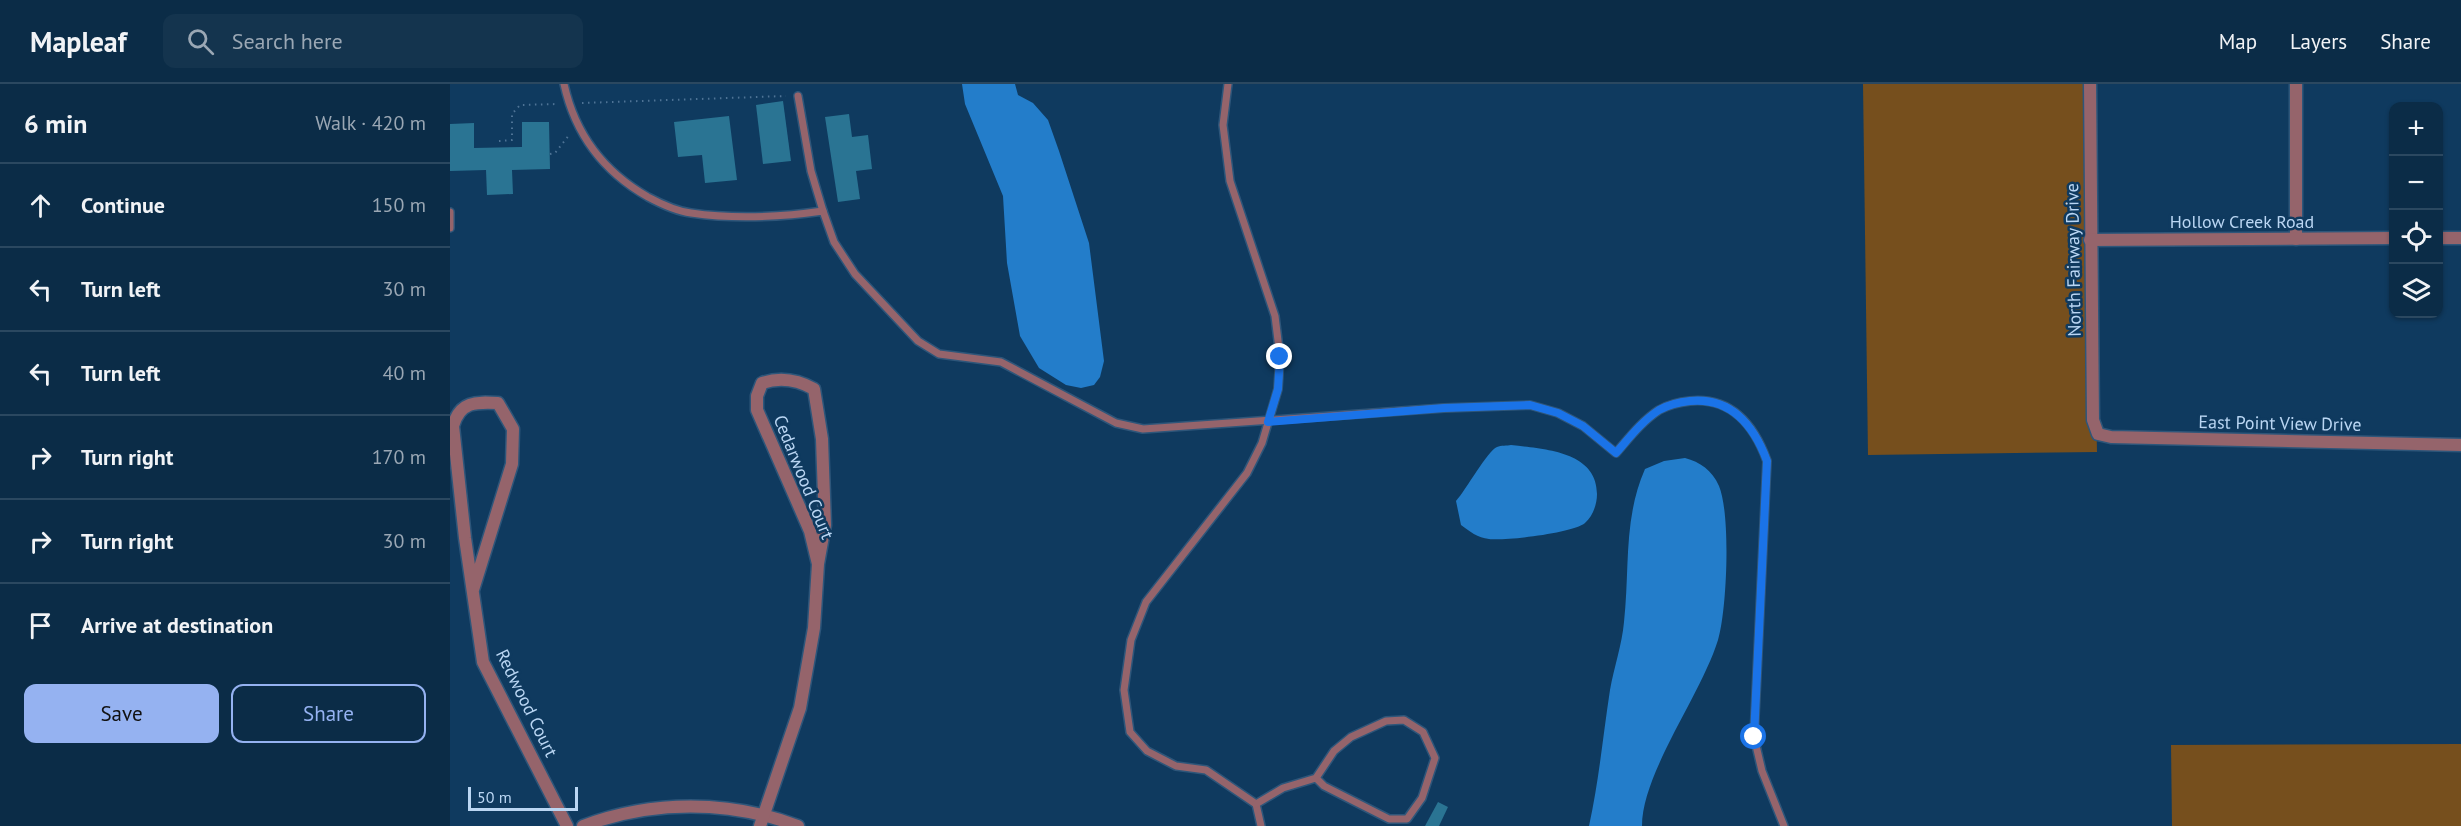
<!DOCTYPE html>
<html lang="en">
<head>
<meta charset="utf-8">
<style>
	:root { --surface:#0b2c47; --page:#14344e; --text:#f1f3f6; --muted:#9aa7b4; --line:#2b4860; --accent:#95b2f1 }
	body { margin:0; font-family:"PT Sans",sans-serif; background:var(--page); color:var(--text) }
	.controls { position:absolute; right:18px; top:18px; display:grid; overflow:hidden; border-radius:12px; box-shadow:0 2px 4px #0004 }
	.controls button { width:54px; height:54px; display:grid; place-items:center; padding:0; border:0; border-bottom:2px solid var(--line); background:var(--surface); color:var(--text); font:30px sans-serif }
	.scale { position:absolute; left:18px; bottom:15px; width:110px; box-sizing:border-box; padding-left:6px; border:3px solid #bad6f3; border-top:0; font-size:16px; line-height:21px; white-space:nowrap; color:#bad6f3; -webkit-text-stroke:4px #0f3a5f; paint-order:stroke }
	.stop { position:absolute; width:18px; height:18px; margin:-14px; border:4px solid #1a73e8; border-radius:50%; background:#fff }
	.stop.end { background:#1a73e8; border-color:#fff; box-shadow:0 2px 6px #0008 }
	.list { margin:0; padding:0; list-style:none }
	h2 { display:flex; justify-content:space-between; align-items:center; height:78px; margin:0; padding:0 24px; font-size:26px }
	h2 small { font-size:20px; font-weight:400; color:var(--muted) }
	.list li { display:grid; grid-template-columns:39px 1fr auto; gap:18px; align-items:center; box-sizing:border-box; height:84px; padding:0 24px; border-top:2px solid var(--line) }
	.list b { display:block; font-size:22px; white-space:nowrap }
	.list em { font-size:20px; font-style:normal; color:var(--muted) }
	.actions { display:flex; gap:12px; padding:18px 24px }
	.actions a { flex:1; padding:14px 0; border:2px solid var(--accent); border-radius:12px; text-align:center; font-size:21px; color:var(--accent) }
	.actions .main { background:var(--accent); color:#111 }
	.icon { flex:none; width:33px; height:33px; fill:none; stroke:currentColor; stroke-width:2; stroke-linecap:round; stroke-linejoin:round }
	.map { position:relative; flex:none; width:2011px; height:742px; overflow:hidden }
	header { display:flex; align-items:center; gap:36px; box-sizing:border-box; height:84px; padding:0 30px; background:var(--surface); border-bottom:2px solid var(--line) }
	header strong { font-size:28px }
	nav { display:flex; gap:33px; margin-inline-start:auto; font-size:21px }
	.search { width:420px; height:54px; background:var(--page); display:flex; align-items:center; gap:15px; box-sizing:border-box; padding:0 21px; border-radius:12px; color:var(--muted); font-size:22px }
	main { display:flex }
	aside { flex:1; background:var(--surface) }
	.map>svg:first-child { display:block }
</style>
</head>
<body>
<header>
<strong>Mapleaf</strong>
<div class="search"><svg class="icon" aria-label="search" viewBox="0 0 24 24"><circle cx="10" cy="10" r="6"/><path d="M15 15l6 6"/></svg>Search here</div>
<nav><a>Map</a><a>Layers</a><a>Share</a></nav>
</header>
<main>
<aside>
<h2>6 min<small>Walk · 420 m</small></h2>
<ul class="list">
<li><svg class="icon" aria-label="ahead" viewBox="0 0 24 24"><path d="M12 20V5M6 11l6-6 6 6"/></svg><div><b>Continue</b></div><em>150 m</em></li>
<li><svg class="icon" aria-label="left" viewBox="0 0 24 24"><path d="M17 20v-9H6M10 6l-5 5 5 5"/></svg><div><b>Turn left</b></div><em>30 m</em></li>
<li><svg class="icon" aria-label="left" viewBox="0 0 24 24"><path d="M17 20v-9H6M10 6l-5 5 5 5"/></svg><div><b>Turn left</b></div><em>40 m</em></li>
<li><svg class="icon" aria-label="right" viewBox="0 0 24 24"><path d="M7 20v-9h11M14 6l5 5-5 5"/></svg><div><b>Turn right</b></div><em>170 m</em></li>
<li><svg class="icon" aria-label="right" viewBox="0 0 24 24"><path d="M7 20v-9h11M14 6l5 5-5 5"/></svg><div><b>Turn right</b></div><em>30 m</em></li>
<li><svg class="icon" aria-label="arrive" viewBox="0 0 24 24"><path d="M6 21V4h12l-3 4 3 4H6"/></svg><div><b>Arrive at destination</b></div></li>
</ul>
<div class="actions"><a class="main">Save</a><a>Share</a></div>
</aside>
<div class="map">
<svg width="2011" height="742" viewBox="0 0 2011 742">
	<rect width="100%" height="100%" fill="#0f3a5f"/>
	<g fill="#764f1d">
		<path d="M1413 0H1640L1647 368 1418 371Z"/>
		<path d="M2011 660V742H1722L1721 661Z"/>
	</g>
	<g fill="#237dca">
		<path d="M512 0H565L568 11 583 19 598 36 609 67 639 159 654 277 650 293 644 301 631 304 616 301 589 284 570 252 557 179 553 112 515 20Z"/>
		<path d="M1061 361C1094 365 1147 367 1147 410 1147 420 1143 432 1135 439 1123 449 1056 457 1039 455 1028 454 1019 447 1011 441L1006 417C1016 406 1038 366 1047 363 1051 361 1057 362 1061 361Z"/>
		<path d="M1235 374C1250 378 1262 386 1269 402 1281 431 1277 526 1268 556 1251 611 1192 689 1192 742H1139C1149 697 1153 651 1160 606 1164 583 1172 561 1174 538 1180 485 1173 435 1195 385L1214 377Z"/>
	</g>
	<g fill="#2a7493">
		<path d="M333 17 341 77 313 80 306 21Z"/>
		<path d="M399 30 402 53 418 51 422 85 406 87 410 115 388 118 375 33Z"/>
		<path d="M279 32 287 96 255 99 252 71 228 73 224 38Z"/>
		<path d="M72 38H99L100 85 62 86 63 110 37 111 36 86 0 87V40L24 39V64L72 63Z"/>
		<path d="M988 718 998 723 989 742H975Z"/>
	</g>
	<g fill="none" stroke-linecap="round" stroke-linejoin="round">
		<defs>
			<g id="lane">
				<path d="M114 0C125 50 154 88 198 113 211 120 225 127 241 129 282 135 331 133 373 127L384 158 405 190 468 257 489 270 551 278 666 339 693 345 994 324 1080 321 1108 329 1133 342 1166 369C1179 354 1192 337 1209 326 1218 321 1230 318 1240 317 1281 313 1304 341 1317 377L1304 653 1312 687 1334 742"/>
				<path d="M778 0 773 41 780 97 825 232 830 273 828 305 812 359 797 389 696 518 681 556 674 606 680 648 697 667 726 682 756 686 806 720 811 742"/>
				<path d="M348 12 361 87 373 127"/>
				<path d="M0 128V144"/>
				<path d="M806 720 833 704 866 694 884 667 901 653 936 637 954 636 973 648 985 674 972 714 957 735H939L874 702 866 694"/>
			</g>
			<g id="street">
				<path d="M1640 0 1643 336 1648 350 1661 353 2011 361"/>
				<path d="M1988 154H2011"/>
				<path d="M1846 155V0"/>
				<path d="M1640 156 1944 154"/>
				<path d="M23 506 62 380 63 345 48 319C26 318 10 317 3 342L15 454 33 578 117 742"/>
				<path d="M133 742C202 716 279 716 348 742"/>
				<path d="M310 742 350 624 364 544 368 480 375 441 372 355 364 305C348 296 330 293 312 299L307 312V326L360 447 368 480"/>
			</g>
		</defs>
		<use href="#lane" stroke="#2e567a" stroke-width="10"/>
		<use href="#street" stroke="#2e567a" stroke-width="15"/>
		<g stroke="#4e7395" stroke-width="2" stroke-dasharray="1.5 4.5" stroke-linecap="butt">
			<path d="M132 19 336 12"/>
			<path d="M49 57 62 56V30L70 21 108 20"/>
			<path d="M100 70 105 69 120 50"/>
		</g>
		<use href="#lane" stroke="#95646b" stroke-width="7"/>
		<use href="#street" stroke="#95646b" stroke-width="12"/>
	</g>
	<g fill="none" stroke-linecap="round" stroke-linejoin="round">
		<path stroke="#1a73e8" stroke-width="8" d="M830 273 828 305 818 338 994 324 1080 321 1108 329 1133 342 1166 369C1179 354 1192 337 1209 326 1218 321 1230 318 1240 317 1281 313 1304 342 1317 377L1304 653"/>
	</g>
	<g text-anchor="middle" dominant-baseline="central" stroke-width="5" stroke-linejoin="round" paint-order="stroke">
		<g font-size="18" fill="#bad6f3" stroke="#0f3a5f">
			<text x="1792" y="137">Hollow Creek Road</text>
			<text transform="translate(1623 176) rotate(-91)">North Fairway Drive</text>
			<text transform="translate(1830 339) rotate(1)">East Point View Drive</text>
			<text transform="translate(354 393) rotate(68)">Cedarwood Court</text>
			<text transform="translate(77 619) rotate(64)">Redwood Court</text>
		</g>
	</g>
</svg>
<div class="controls">
<button>+</button>
<button>−</button>
<button><svg class="icon" aria-label="locate" viewBox="0 0 24 24"><circle cx="12" cy="12" r="6"/><path d="M12 2v4M12 18v4M2 12h4M18 12h4"/></svg></button>
<button><svg class="icon" aria-label="layers" viewBox="0 0 24 24"><path d="M12 4l9 5-9 5-9-5zM3 14l9 5 9-5"/></svg></button>
</div>
<div class="scale">50 m</div>
<div class="stop" style="left:1304px;top:653px"></div>
<div class="stop end" style="left:830px;top:273px"></div>
</div>
</main>
</body>
</html>
